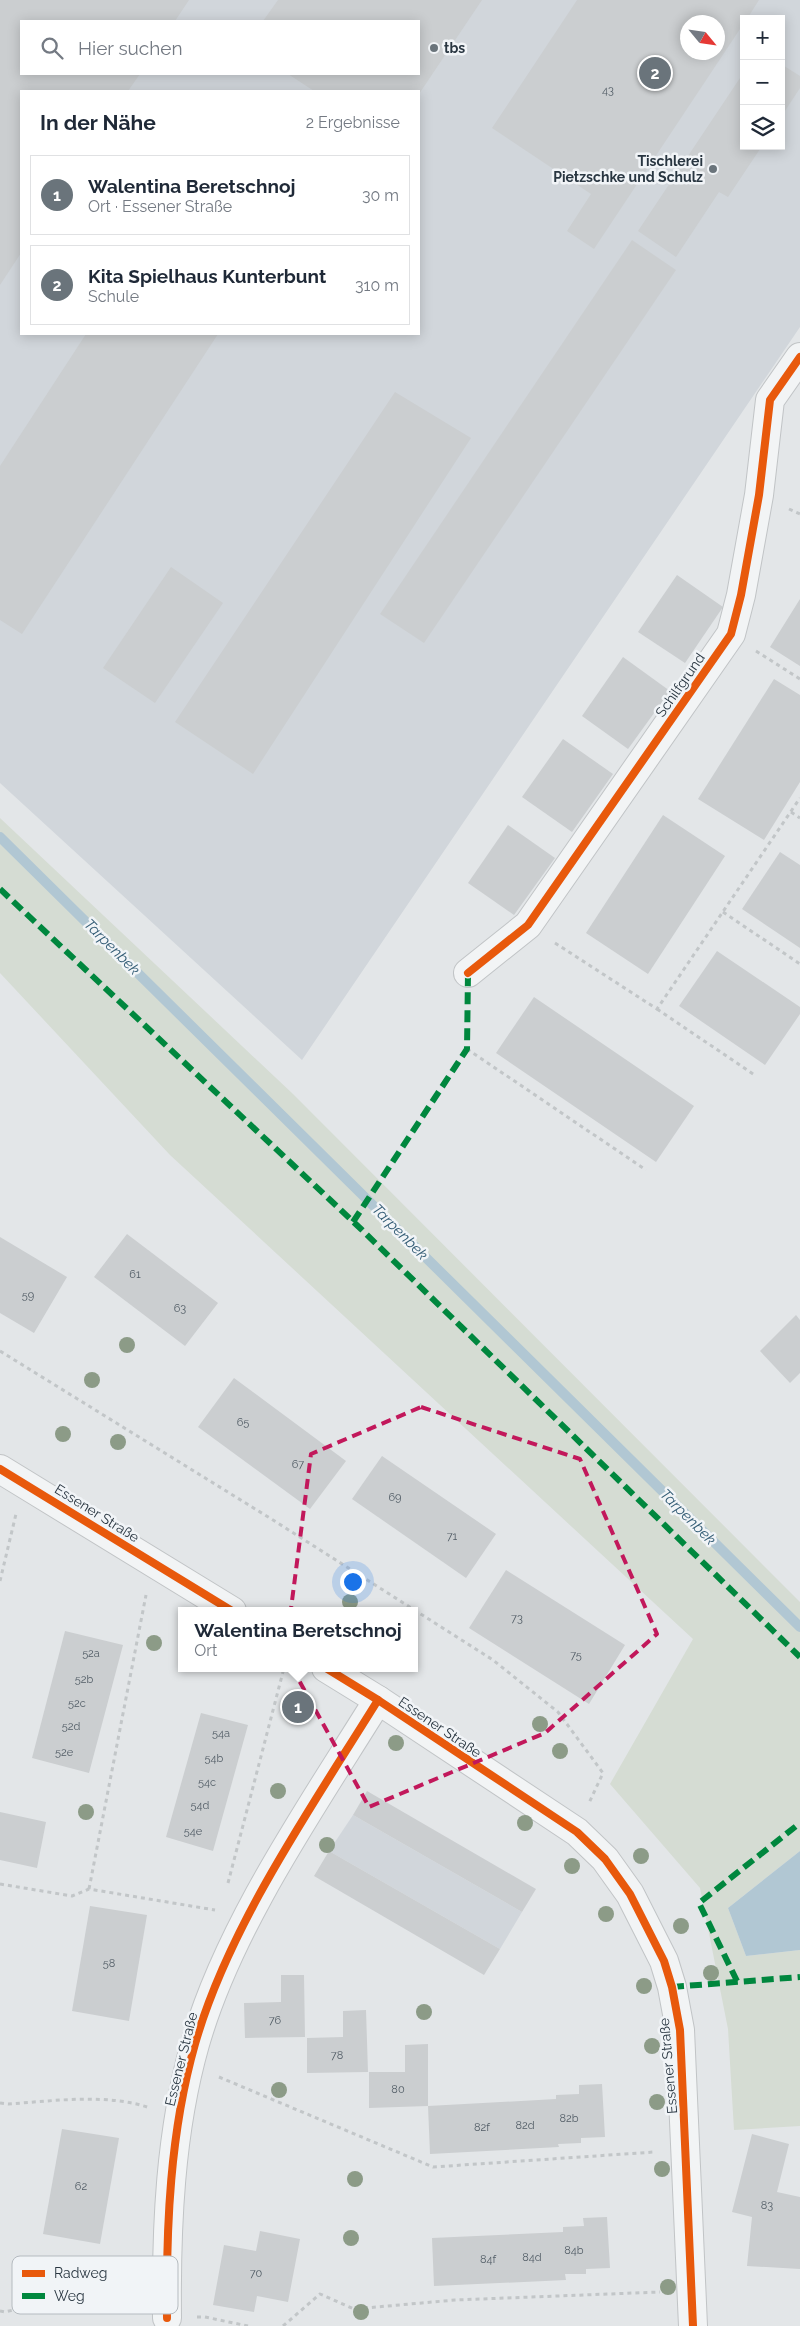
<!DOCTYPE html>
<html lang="de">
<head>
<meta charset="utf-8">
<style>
	:root { --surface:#fff; --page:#f2f2f3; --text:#1f2937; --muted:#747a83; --line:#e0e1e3; --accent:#6a747b }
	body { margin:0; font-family:Raleway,sans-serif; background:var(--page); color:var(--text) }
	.controls { position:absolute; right:15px; top:15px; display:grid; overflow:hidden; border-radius:0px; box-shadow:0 2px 12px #0003 }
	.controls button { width:45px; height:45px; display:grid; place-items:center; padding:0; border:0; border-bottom:1px solid var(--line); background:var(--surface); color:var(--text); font:25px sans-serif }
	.compass { position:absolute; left:680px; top:15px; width:45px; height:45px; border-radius:50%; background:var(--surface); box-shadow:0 2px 12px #0003; rotate:119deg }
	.you { position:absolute; left:352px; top:1581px; width:18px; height:18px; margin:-12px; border:4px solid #fff; border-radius:50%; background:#1a73e8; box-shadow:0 0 0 8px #1a73e833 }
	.badge { display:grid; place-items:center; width:32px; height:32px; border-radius:50%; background:var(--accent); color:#fff; font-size:16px; font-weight:700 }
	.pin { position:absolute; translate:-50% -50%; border:2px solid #fff; box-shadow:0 1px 5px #0006 }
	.popup { position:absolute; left:178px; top:1607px; width:240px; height:65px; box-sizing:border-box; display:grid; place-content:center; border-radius:0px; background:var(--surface); filter:drop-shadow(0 1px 4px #0005); font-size:16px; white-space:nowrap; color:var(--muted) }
	.popup b { font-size:19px; color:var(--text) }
	.popup::after { content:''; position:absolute; left:50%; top:100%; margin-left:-10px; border:10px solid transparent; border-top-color:var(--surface) }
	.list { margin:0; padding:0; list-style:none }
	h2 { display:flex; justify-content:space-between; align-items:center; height:65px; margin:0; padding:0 20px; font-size:21px }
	h2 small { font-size:16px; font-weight:400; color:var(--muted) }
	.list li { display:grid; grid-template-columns:32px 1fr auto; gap:15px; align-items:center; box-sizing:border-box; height:80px; margin:0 10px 10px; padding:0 10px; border:1px solid var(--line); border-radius:0px }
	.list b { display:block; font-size:19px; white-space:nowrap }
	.list p { margin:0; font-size:16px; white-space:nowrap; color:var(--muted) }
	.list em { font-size:16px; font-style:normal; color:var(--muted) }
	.icon { flex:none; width:28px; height:28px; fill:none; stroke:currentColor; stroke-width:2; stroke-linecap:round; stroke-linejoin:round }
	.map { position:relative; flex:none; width:800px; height:2326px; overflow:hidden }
	.search { position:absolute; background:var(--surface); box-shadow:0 2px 12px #0003; left:20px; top:20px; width:400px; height:55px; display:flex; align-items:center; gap:12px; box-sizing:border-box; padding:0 18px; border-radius:0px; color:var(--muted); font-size:19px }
	.panel { position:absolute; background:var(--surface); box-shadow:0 2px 12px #0003; left:20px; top:90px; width:400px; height:245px; border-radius:0px }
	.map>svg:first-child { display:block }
</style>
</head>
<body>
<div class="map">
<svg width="800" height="2326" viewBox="0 0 800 2326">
	<rect width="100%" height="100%" fill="#e3e6e8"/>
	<g fill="#d1d6db" fill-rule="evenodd">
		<path d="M0 0H800V327L302 1060 0 783ZM744 19H781V146H744ZM21 21H419V74H21ZM688 22H718V52H688ZM21 91H419V334H21Z"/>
		<path d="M353 1815 522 1912 500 1949 329 1851Z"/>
	</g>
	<path fill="#d5dcd3" d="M0 818 293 1094 800 1602V1851L728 1908 746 1956 800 1950V2126L734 2130 728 2029 700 1888 610 1784 693 1639 170 1155 0 973Z"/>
	<path fill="#b1c7d3" d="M800 1851V1950L746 1956 728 1908Z"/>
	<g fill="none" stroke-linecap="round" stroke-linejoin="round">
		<path stroke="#b1c7d3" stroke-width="10" d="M0 837 800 1627"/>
	</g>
	<g fill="#cbced0" fill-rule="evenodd">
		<path d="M0 0H189L175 21H21V74H140L128 91H21V253L0 285Z"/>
		<path d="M278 0H482L419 94V91H314L288 74H419V21H263Z"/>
		<path d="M577 0H759L747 19H744V23L594 249 567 231 591 194 492 128ZM688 22H718V52H688Z"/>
		<path d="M781 64 800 76V88L781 117Z"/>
		<path d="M744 72V146H762L728 197 719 192 676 257 638 231Z"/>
		<path d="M632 240 676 270 424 643 380 614Z"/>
		<path d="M86 334H218L22 634 0 620V466Z"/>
		<path d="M395 392 471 438 253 774 175 722Z"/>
		<path d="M171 567 223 603 155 703 103 668Z"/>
		<path d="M677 575 723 607 685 663 638 632Z"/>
		<path d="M800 599V666L770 647Z"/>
		<path d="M623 657 670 691 628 749 582 716Z"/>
		<path d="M774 679 800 695V782L764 840 698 799Z"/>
		<path d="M563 739 613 774 572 832 522 797Z"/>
		<path d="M663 815 725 856 648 974 586 933Z"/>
		<path d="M508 825 555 858 514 915 468 883Z"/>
		<path d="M780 852 800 865V948L742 909Z"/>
		<path d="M717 951 800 1007V1014L765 1065 679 1006Z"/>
		<path d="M534 997 694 1106 656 1162 496 1053Z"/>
		<path d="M127 1234 218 1303 185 1346 94 1277Z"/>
		<path d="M0 1237 67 1277 34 1333 0 1313Z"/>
		<path d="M796 1315 800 1320V1373L790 1383 760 1351Z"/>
		<path d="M234 1378 346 1461 310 1509 198 1427Z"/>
		<path d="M382 1456 496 1534 466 1578 352 1499Z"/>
		<path d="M506 1570 625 1645 589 1704 469 1628Z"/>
		<path d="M65 1631 123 1645 89 1773 32 1758Z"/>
		<path d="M201 1713 248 1725 213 1851 166 1837Z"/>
		<path d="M367 1791 536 1889 522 1912 353 1815Z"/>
		<path d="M0 1812 46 1822 37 1868 0 1860Z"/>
		<path d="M329 1851 500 1949 484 1975 314 1876Z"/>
		<path d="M90 1906 147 1915 129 2021 72 2011Z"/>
		<path d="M281 1975H304L305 2037 245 2038 244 2003 281 2002Z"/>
		<path d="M366 2010 368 2072 307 2073V2038L343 2037V2011Z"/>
		<path d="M428 2044V2106L369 2108V2072H405V2045Z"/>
		<path d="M602 2084 605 2137 581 2138V2143L558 2144 559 2147 430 2154 428 2106 556 2099V2095L579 2094V2085Z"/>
		<path d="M62 2129 119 2138 100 2244 43 2234Z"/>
		<path d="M752 2134 789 2144 777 2192 800 2197V2269L747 2266 752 2217 732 2212Z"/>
		<path d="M607 2217 610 2268 586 2269V2274H565L566 2280 434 2286 432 2238 563 2232V2227L584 2226 583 2218Z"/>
		<path d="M260 2231 300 2239 288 2302 257 2296 254 2312 213 2305 224 2245 256 2251Z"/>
	</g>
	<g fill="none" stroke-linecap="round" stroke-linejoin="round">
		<defs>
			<g id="minor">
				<path d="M468 973 528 925 731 634 741 595 759 495 770 400 800 357"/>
				<path d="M0 1469 232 1611"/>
				<path d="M326 1668 378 1700 577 1832 605 1859 630 1894 664 1961 672 1987 680 2030 693 2326"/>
				<path d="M167 2318C166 2227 170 2132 195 2044 229 1925 313 1805 378 1700"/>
			</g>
		</defs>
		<use href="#minor" stroke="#c1c4c6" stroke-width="30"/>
		<g stroke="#c2c6c8" stroke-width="3" stroke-dasharray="4 4" stroke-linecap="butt">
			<path d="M789 509 800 514"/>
			<path d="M756 651 800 679"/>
			<path d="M791 812 800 818"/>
			<path d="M723 912 800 964"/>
			<path d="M555 943 657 1009 800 798"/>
			<path d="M657 1009 756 1076"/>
			<path d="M467 1049 646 1170"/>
			<path d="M0 1351 273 1520 493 1660 558 1712 603 1773 589 1803"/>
			<path d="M0 1581 16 1514"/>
			<path d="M228 1883 284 1668"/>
			<path d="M0 1884 72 1896 89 1889 215 1910"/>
			<path d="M89 1889 146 1595"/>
			<path d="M219 2077 433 2167 654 2152"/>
			<path d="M0 2103 8 2104C53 2101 108 2093 150 2108"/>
			<path d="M0 2311 5 2312 62 2298 135 2301"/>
			<path d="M197 2317H205L248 2326"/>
			<path d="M283 2326 320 2294 354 2309 455 2300 660 2292"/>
		</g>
		<use href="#minor" stroke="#f2f4f5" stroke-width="28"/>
		<g stroke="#00873e" stroke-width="6" stroke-dasharray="12 6" stroke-linecap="butt">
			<path d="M0 889 361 1229 800 1657"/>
			<path d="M353 1222 467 1049 468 973 472 970"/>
			<path d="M737 1981 699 1903 800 1823"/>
			<path d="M672 1987 800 1977"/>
		</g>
		<defs>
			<g id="cycleway">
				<path d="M468 973 528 925 731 634 741 595 759 495 770 400 800 357"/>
				<path d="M0 1469 232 1611"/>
				<path d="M326 1668 378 1700 577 1832 605 1859 630 1894 664 1961 672 1987 680 2030 693 2326"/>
				<path d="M167 2318C166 2227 170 2132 195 2044 229 1925 313 1805 378 1700"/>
			</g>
		</defs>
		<use href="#cycleway" stroke="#f1f4f7" stroke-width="11"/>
		<use href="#cycleway" stroke="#e8590c" stroke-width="8"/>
	</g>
	<g fill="#8c9b87">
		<circle cx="127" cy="1345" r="8"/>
		<circle cx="92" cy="1380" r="8"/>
		<circle cx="63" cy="1434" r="8"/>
		<circle cx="118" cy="1442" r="8"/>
		<circle cx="350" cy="1602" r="8"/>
		<circle cx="154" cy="1643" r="8"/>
		<circle cx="540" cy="1724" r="8"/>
		<circle cx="396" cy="1743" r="8"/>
		<circle cx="560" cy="1751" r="8"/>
		<circle cx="278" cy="1791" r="8"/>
		<circle cx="86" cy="1812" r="8"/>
		<circle cx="525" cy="1823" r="8"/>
		<circle cx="327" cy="1845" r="8"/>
		<circle cx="641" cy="1856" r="8"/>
		<circle cx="572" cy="1866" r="8"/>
		<circle cx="606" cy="1914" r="8"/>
		<circle cx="681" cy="1926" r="8"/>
		<circle cx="711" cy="1973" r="8"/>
		<circle cx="644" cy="1986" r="8"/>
		<circle cx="424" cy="2012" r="8"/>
		<circle cx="652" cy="2046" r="8"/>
		<circle cx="279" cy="2090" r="8"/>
		<circle cx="657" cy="2102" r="8"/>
		<circle cx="662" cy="2169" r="8"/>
		<circle cx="355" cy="2179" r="8"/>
		<circle cx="351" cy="2238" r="8"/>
		<circle cx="668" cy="2287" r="8"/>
		<circle cx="361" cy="2312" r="8"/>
	</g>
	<path fill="none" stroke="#c2185b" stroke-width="4" stroke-dasharray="10 6" stroke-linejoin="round" d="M421 1407 580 1459 657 1634 545 1733 369 1807 285 1655 311 1454Z"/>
	<g fill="#6a747b" stroke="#f1f4f7" stroke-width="2">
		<circle cx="434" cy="48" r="5"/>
		<circle cx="713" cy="169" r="5"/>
	</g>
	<g text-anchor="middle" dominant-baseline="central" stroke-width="5" stroke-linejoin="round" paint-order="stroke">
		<g font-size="11" fill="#525d66">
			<text x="608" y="90">43</text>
			<text x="135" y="1274">61</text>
			<text x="28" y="1295">59</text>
			<text x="180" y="1308">63</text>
			<text x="243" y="1422">65</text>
			<text x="298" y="1464">67</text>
			<text x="395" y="1497">69</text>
			<text x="452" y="1536">71</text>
			<text x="517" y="1618">73</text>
			<text x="91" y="1653">52a</text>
			<text x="576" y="1655">75</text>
			<text x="84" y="1679">52b</text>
			<text x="77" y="1703">52c</text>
			<text x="71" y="1726">52d</text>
			<text x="221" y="1733">54a</text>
			<text x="64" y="1752">52e</text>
			<text x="214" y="1758">54b</text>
			<text x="207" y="1782">54c</text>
			<text x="200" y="1805">54d</text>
			<text x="193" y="1831">54e</text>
			<text x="109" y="1963">58</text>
			<text x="275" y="2020">76</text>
			<text x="337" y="2055">78</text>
			<text x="398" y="2089">80</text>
			<text x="569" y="2118">82b</text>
			<text x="525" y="2125">82d</text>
			<text x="482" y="2127">82f</text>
			<text x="81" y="2186">62</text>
			<text x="767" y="2205">83</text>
			<text x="574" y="2250">84b</text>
			<text x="532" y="2257">84d</text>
			<text x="488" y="2259">84f</text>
			<text x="256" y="2273">70</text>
		</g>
		<g font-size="14" font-weight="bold" fill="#293641" stroke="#f1f4f7" text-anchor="start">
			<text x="444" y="48">tbs</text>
			<text x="703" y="161" text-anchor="end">Tischlerei<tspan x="703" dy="16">Pietzschke und Schulz</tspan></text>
		</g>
		<g font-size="14" fill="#293641" stroke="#f1f4f7">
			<text transform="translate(680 685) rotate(-55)">Schilfgrund</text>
			<text transform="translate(97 1513) rotate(32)">Essener Straße</text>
			<text transform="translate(440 1727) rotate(34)">Essener Straße</text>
			<text transform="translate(181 2059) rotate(-76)">Essener Straße</text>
			<text transform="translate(668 2066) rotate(-95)">Essener Straße</text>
		</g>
		<g font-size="15" font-style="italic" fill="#335c75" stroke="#f1f4f7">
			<text transform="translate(112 947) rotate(45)">Tarpenbek</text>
			<text transform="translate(400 1232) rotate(45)">Tarpenbek</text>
			<text transform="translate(688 1517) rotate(45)">Tarpenbek</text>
		</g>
	</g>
	<rect x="12" y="2256" width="166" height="58" rx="8" fill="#f1f4f7" stroke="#b5bbc0" stroke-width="1"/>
	<rect x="22" y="2270" width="23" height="7" fill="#e8590c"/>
	<rect x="22" y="2293" width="23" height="6" fill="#00873e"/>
	<g font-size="14" fill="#293641">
		<text x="54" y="2278">Radweg</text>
		<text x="54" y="2301">Weg</text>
	</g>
</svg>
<div class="controls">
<button>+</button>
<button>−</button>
<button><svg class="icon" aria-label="layers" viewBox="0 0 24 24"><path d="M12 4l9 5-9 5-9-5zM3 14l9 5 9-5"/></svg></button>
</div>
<svg class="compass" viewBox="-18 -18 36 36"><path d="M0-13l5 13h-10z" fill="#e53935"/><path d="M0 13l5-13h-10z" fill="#747a83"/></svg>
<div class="you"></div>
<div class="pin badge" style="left:298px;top:1707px">1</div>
<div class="popup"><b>Walentina Beretschnoj</b>Ort</div>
<div class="pin badge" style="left:655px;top:73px">2</div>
<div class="search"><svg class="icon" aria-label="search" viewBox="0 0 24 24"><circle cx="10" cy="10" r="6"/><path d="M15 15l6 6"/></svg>Hier suchen</div>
<section class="panel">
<h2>In der Nähe<small>2 Ergebnisse</small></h2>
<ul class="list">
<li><span class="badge">1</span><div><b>Walentina Beretschnoj</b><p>Ort · Essener Straße</p></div><em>30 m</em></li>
<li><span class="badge">2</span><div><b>Kita Spielhaus Kunterbunt</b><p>Schule</p></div><em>310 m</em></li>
</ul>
</section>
</div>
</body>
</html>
